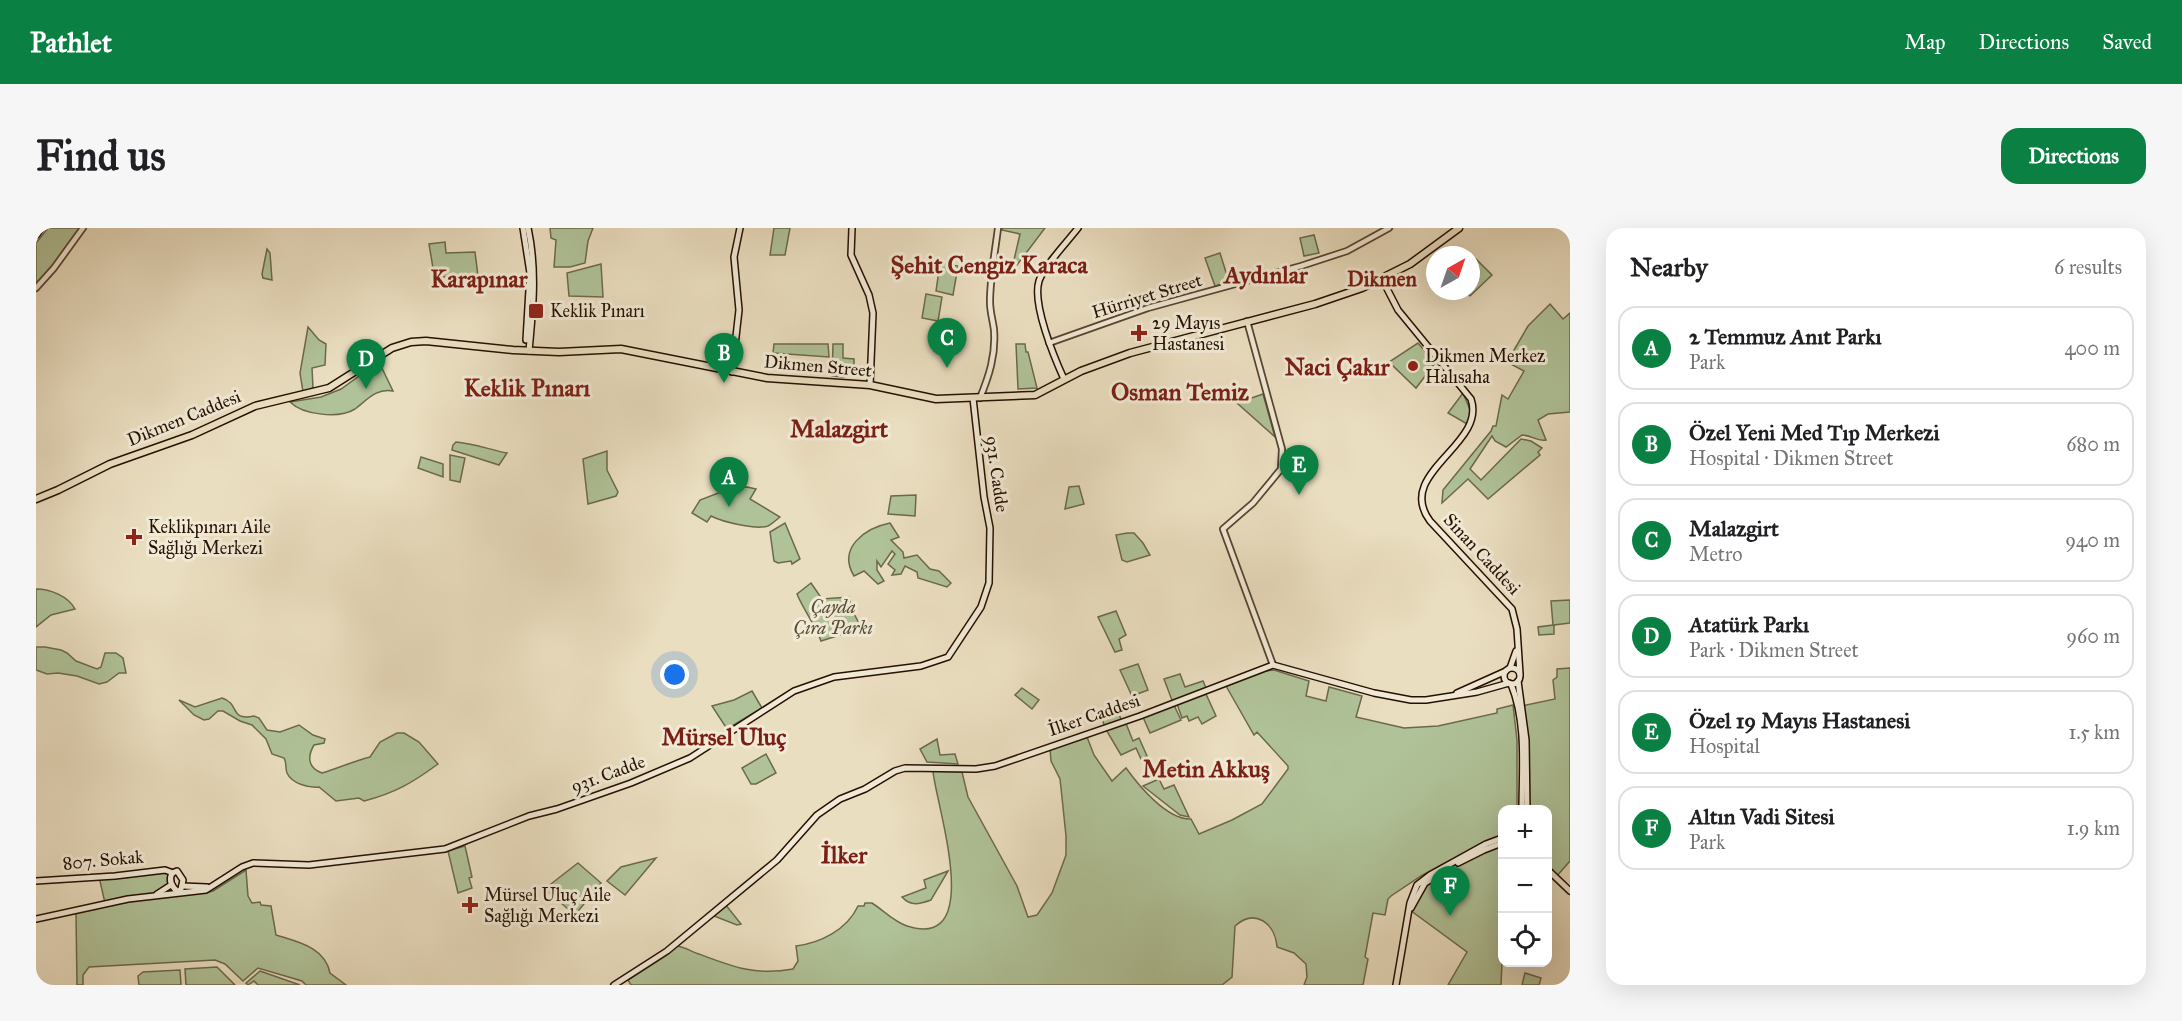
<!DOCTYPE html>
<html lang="en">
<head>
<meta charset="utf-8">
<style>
	:root { --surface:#fff; --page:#f6f6f6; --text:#202124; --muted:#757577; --line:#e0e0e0; --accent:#0b8043 }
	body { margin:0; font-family:"IM FELL Great Primer",serif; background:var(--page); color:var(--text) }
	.controls { position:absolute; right:18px; bottom:18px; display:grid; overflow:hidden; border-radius:12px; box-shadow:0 6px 24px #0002 }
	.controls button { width:54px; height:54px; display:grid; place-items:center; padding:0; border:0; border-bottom:2px solid var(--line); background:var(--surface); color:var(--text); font:30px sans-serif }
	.compass { position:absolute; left:1390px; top:18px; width:54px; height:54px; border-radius:50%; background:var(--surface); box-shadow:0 6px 24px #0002; rotate:40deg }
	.you { position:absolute; left:639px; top:447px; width:21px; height:21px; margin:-15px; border:4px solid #fff; border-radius:50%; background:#1a73e8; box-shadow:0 0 0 9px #1a73e833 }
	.badge { display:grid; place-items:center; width:39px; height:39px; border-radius:50%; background:var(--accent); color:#fff; font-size:20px; font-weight:700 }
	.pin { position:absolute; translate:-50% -50px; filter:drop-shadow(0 2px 3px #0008) }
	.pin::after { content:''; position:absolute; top:32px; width:21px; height:18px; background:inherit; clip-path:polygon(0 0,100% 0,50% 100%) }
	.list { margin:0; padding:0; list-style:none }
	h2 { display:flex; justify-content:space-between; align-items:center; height:78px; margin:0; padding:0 24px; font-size:26px }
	h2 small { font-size:20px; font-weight:400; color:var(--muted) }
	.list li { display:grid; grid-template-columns:39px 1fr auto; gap:18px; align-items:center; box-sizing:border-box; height:84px; margin:0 12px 12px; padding:0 12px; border:2px solid var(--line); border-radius:18px }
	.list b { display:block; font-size:22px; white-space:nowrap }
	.list p { margin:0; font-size:20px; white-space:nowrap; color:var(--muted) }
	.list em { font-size:20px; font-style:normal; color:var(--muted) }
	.icon { flex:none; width:33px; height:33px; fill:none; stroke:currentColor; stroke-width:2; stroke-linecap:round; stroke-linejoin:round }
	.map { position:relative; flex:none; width:1534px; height:757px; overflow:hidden; border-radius:18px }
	header { display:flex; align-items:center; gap:36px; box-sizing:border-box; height:84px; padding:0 30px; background:var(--accent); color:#fff }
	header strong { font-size:28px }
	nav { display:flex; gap:33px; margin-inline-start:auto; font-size:21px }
	.intro { display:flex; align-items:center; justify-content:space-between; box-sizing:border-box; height:144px; padding:0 36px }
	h1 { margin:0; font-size:42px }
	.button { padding:15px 27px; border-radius:18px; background:var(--accent); color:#fff; font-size:21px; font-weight:700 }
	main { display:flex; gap:36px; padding:0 36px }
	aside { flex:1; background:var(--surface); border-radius:18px; box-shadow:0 6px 24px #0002 }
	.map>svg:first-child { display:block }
</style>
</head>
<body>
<header>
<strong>Pathlet</strong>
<nav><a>Map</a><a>Directions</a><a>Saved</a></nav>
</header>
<div class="intro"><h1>Find us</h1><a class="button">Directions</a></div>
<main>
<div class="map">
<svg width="1534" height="757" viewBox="0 0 1534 757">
	<rect width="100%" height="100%" fill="#eadec0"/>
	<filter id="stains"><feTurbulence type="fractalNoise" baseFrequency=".00333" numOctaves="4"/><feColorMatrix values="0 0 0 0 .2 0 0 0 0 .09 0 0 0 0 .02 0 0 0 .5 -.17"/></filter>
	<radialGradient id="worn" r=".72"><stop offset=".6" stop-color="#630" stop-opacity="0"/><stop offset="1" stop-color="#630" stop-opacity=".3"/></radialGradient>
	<g fill="#b0c298" stroke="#6b694c" stroke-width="1.5">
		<path d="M12 0H44L15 41 0 56V15Z"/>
		<path d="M514 0H557L552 13 549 35 534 39H518L520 12 515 10Z"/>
		<path d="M738 0H754L749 27H734Z"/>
		<path d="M967 0H1009L981 37 977 36 984 6 966 2Z"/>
		<path d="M1278 7 1283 25 1268 28 1264 10Z"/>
		<path d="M409 14 410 25 439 24 442 48 420 47 401 50 398 46 393 16Z"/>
		<path d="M231 21 234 25 236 52 227 50 226 46Z"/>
		<path d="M1184 25 1193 54 1179 58 1169 30Z"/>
		<path d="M1440 31 1456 47 1434 68 1430 63H1435V35Z"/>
		<path d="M904 35 922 38 917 67 900 63Z"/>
		<path d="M565 36 567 69 533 68 531 45Z"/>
		<path d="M890 66 906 69 902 93 886 90Z"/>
		<path d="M1514 76 1527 91 1534 85V184L1512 186 1502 192 1510 212C1501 214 1496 207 1486 207L1470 219 1459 213 1456 208 1434 241 1445 252 1485 211 1495 213 1506 220 1502 224 1504 227 1452 271 1432 251 1406 275 1407 262 1455 203 1457 198H1460L1466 167 1472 171 1488 143 1471 134 1492 98Z"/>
		<path d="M272 99 283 112 290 116 289 137 276 140 277 160 267 164 264 145Z"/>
		<path d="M1382 115 1399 135 1380 160 1353 134Z"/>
		<path d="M738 116H792L793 129 737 125Z"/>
		<path d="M797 116H807V130L818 131V142L809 144 808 149 796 148Z"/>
		<path d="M980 116H989L990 124H992L1001 160 982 161Z"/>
		<path d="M341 135 344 136 357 163C340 160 331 172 319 181 303 191 267 187 254 174L285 169 305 161Z"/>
		<path d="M1427 165 1435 184 1431 196 1412 185Z"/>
		<path d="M1227 166 1239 209 1201 175Z"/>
		<path d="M420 214C436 215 455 222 471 225L463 237 416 222 417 217Z"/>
		<path d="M571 223V242L582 264 580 268 552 276 547 231Z"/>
		<path d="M414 227 429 230 424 254 414 252Z"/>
		<path d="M385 229 407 236V249L382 240Z"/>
		<path d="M1043 258 1048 276 1029 281 1033 259Z"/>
		<path d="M711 259 720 261 714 271 744 289C740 292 736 296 732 298 720 302 687 294 675 288L671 294 656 285 664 272 695 260Z"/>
		<path d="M880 267 879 288 852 286 855 268Z"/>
		<path d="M749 295 764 331 756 336 755 333 742 335 738 333 734 304Z"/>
		<path d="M854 295 863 309 855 312 867 324 868 330 881 327 894 341 903 343 915 355 911 359 882 350 881 344 869 338 865 346 856 347 859 342 852 336 859 326 856 323 845 339 841 333V342L848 353 842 356 828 343 818 348C801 320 829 300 854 295Z"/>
		<path d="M1091 305H1098L1107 315 1114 327 1091 334 1086 332 1080 307Z"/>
		<path d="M775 355 786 371 813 369 816 382 824 397 823 401 785 413C779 396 768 383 761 366Z"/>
		<path d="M0 361C14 361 32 368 39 381L15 387 0 399Z"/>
		<path d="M1534 372V395L1518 397V406L1503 407 1502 399 1517 397 1515 373Z"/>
		<path d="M1080 383 1090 407 1083 411 1086 422 1079 424 1062 389Z"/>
		<path d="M0 419H9L25 422 31 425 40 433 61 441 65 439 69 425H80L87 430 90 445H83L71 454 63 456 41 448 22 445 11 446 0 442Z"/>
		<path d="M1102 436 1112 462 1096 468 1084 442Z"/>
		<path d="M1534 440V633L1519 650 1512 642V582L1491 581 1486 478 1519 471 1517 452 1521 449V441Z"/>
		<path d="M1238 442 1273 453 1270 468 1290 473 1293 459 1326 468 1320 489 1368 500 1402 498 1461 485V481L1477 477 1481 512V581L1466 582V607L1448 614 1385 648 1355 668 1352 671 1349 687 1337 685 1329 729 1332 731 1327 757H1268L1271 749 1270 736 1258 725 1241 719C1239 695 1219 680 1199 698L1196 749 1186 757H595L592 752 631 727 641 718C649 719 656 724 663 726 697 739 720 748 757 741L762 733 760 718C784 715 811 702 822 678H828L829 675H836C847 682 858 694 871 698 951 724 899 574 897 543L926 544 932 569 981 658 992 689 1001 687 1016 665 1030 627V608L1025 560 1024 551 1015 533 1014 520 1051 509 1058 527 1076 553 1090 540C1103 558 1131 592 1155 591L1163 606 1196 592 1226 576 1252 541V538L1221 504 1218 507 1190 458 1228 443Z"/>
		<path d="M1144 446 1149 459 1167 453 1171 462 1137 475 1145 492 1114 505 1106 487 1137 475 1128 451Z"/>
		<path d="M986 460 1003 472 996 481 979 467Z"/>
		<path d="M716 463 726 480 691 501 676 478 698 472Z"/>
		<path d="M1170 466 1180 488 1166 496 1162 489 1153 493 1151 488 1146 490 1141 476Z"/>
		<path d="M186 470C205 476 192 493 218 488L223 490 231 502 244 504 263 497 277 507 289 511 288 515 278 517C271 529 272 540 286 545 303 540 318 533 334 529L344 514 361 505H368L383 514 402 536C376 555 359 565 328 573L323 570 300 573 283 559C273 560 256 556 251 545 249 540 251 535 248 530L236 526 230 511 216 497 204 493 187 483H182L173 491 168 492 158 487 143 472 159 479Z"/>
		<path d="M1080 478 1086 494 1089 493 1097 513 1103 510 1111 528 1105 531 1100 520 1085 527 1069 500 1064 484Z"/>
		<path d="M901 511 904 527 919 526 922 536 891 534 884 521Z"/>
		<path d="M730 526 740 545 720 556H715L706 540Z"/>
		<path d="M1123 551 1128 561 1138 557 1153 589 1144 587 1107 558Z"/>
		<path d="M1466 615V734L1465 757H1412L1431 724 1374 682C1377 676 1380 667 1384 661 1396 645 1447 622 1466 615Z"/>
		<path d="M429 618 436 649 433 650 436 660 422 665 412 623Z"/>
		<path d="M620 630 589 667 571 653 585 639Z"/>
		<path d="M542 635 565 655 539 687 511 663V659Z"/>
		<path d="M210 642 212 668 216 675 224 674 225 677 235 678 240 707C262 714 289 719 294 745L310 757H270L266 753 222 740 207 753 189 736 179 732 53 739 47 747V757H41L40 685 72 677 143 666 170 665 177 663Z"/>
		<path d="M912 643 895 672C884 676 875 679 866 669L890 660 888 652Z"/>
		<path d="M129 644 134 648V654L117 668 69 675 63 649Z"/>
		<path d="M689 676 705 696 701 697 678 688V685Z"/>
		<path d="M181 739 199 757H150L149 741Z"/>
		<path d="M144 742 145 757H103L102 748 107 744Z"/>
		<path d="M224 743 264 757H222L218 753 212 757 210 755Z"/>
		<path d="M1489 745 1505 750 1503 757H1486Z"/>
	</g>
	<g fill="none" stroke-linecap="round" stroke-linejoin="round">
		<defs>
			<g id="tertiary">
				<path d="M0 60 18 40 47 0"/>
				<path d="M1211 93 1246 221 1245 241 1217 275 1187 301 1237 437"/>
				<path d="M1013 115 1112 80 1265 38 1311 23 1353 0"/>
				<path d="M944 170C953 148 960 127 958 102 957 93 954 84 954 74 954 49 959 25 962 0"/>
			</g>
			<g id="secondary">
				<path d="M487 0 494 45 490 112"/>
				<path d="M492 0C501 41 497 81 493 123"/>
				<path d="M816 0 815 27 833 67 837 85 834 157"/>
				<path d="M1346 51 1362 82 1435 171C1451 217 1358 245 1394 293L1476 381 1481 401 1484 446"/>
				<path d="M696 144 703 82 698 29 704 0"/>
				<path d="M1028 151C1018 129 996 76 1003 53 1008 38 1032 13 1042 0"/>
				<path d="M1474 440 1480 423"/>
				<circle cx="1476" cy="448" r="8"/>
				<path d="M1482 453 1490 512 1491 582"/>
				<path d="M1475 456C1491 495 1486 541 1486 582"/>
				<path d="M1421 465 1470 443"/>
				<path d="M1422 635 1448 622 1466 615"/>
				<path d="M1512 642 1534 663"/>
				<path d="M141 643 147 652 145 661 142 664C136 659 132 653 136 645Z"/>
				<path d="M0 653 79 648 129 642 137 645"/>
				<path d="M146 658 171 659"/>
				<path d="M121 666 135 657"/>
				<path d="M1375 680 1389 655 1414 640"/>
				<path d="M0 691 92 671 170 662 206 639 217 635 273 637 409 621 493 588 521 581 595 555 654 530 758 463 798 449 885 438 912 429 945 379 953 355 954 300 948 269 937 170"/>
				<path d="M578 757 631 723 741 632 781 587 804 571 829 561 859 543 869 540 940 541 959 538 1104 488 1237 437 1338 465 1375 472H1390L1441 464 1473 455"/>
				<path d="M1360 757 1374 675 1381 657 1394 647 1450 616 1466 610"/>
			</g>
			<path id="primary" d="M0 271 22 262 74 236 156 207 219 178 293 160 356 120 375 114 390 113 477 122 523 124 585 121 731 150 834 157 900 171 999 167 1045 143 1094 125 1279 76 1326 60 1374 36 1423 0"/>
			<path id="trunk" d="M0 6 4 0"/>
		</defs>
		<use href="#tertiary" stroke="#574430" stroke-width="8"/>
		<use href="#secondary" stroke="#261000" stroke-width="8"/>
		<use href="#primary" stroke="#261000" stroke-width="9"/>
		<use href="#trunk" stroke="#261000" stroke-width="10"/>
		<use href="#tertiary" stroke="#f1ead6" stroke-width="4.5"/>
		<use href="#secondary" stroke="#f1ead6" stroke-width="5"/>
		<use href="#primary" stroke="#eadec0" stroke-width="6"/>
		<use href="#trunk" stroke="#eadec0" stroke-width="7"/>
	</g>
	<g fill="#8f2418" stroke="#f1ead6" stroke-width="2">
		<rect x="492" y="75" width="16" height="16" rx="3"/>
		<path d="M1100 96h6v6h6v6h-6v6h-6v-6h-6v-6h6z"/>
		<circle cx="1377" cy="138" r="6"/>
		<path d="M95 300h6v6h6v6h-6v6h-6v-6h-6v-6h6z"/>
		<path d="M431 668h6v6h6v6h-6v6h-6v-6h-6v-6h6z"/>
	</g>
	<g text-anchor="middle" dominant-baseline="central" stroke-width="6" stroke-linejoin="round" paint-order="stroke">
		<g font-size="18" fill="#261000" stroke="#f1ead6">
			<text transform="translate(1111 68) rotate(-17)">Hürriyet Street</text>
			<text transform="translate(782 138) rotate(5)">Dikmen Street</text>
			<text transform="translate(148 190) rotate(-22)">Dikmen Caddesi</text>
			<text transform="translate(961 246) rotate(82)">931. Cadde</text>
			<text transform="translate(1446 326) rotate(47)">Sinan Caddesi</text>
			<text transform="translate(1058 487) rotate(-19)">İlker Caddesi</text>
			<text transform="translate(572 546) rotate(-20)">931. Cadde</text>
			<text transform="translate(67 632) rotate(-5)">807. Sokak</text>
		</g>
		<g font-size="18" fill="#261000" stroke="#f1ead6" text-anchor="start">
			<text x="514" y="83">Keklik Pınarı</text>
			<text x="1116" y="95">29 Mayıs<tspan x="1116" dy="21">Hastanesi</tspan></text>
			<text x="1389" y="128">Dikmen Merkez<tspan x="1389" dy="21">Halısaha</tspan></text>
			<text x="112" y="299">Keklikpınarı Aile<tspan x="112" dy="21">Sağlığı Merkezi</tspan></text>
			<text x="448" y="667">Mürsel Uluç Aile<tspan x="448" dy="21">Sağlığı Merkezi</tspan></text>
		</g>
		<g font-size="18" font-style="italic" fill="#564e35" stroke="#f1ead6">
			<text x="797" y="379">Çayda<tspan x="797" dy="21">Çıra Parkı</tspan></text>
		</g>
		<g font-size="21" font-weight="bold" fill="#7a1f14" stroke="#f1ead6">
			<text x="1346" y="51">Dikmen</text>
		</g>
		<g font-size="24" font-weight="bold" fill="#7a1f14" stroke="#f1ead6">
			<text x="953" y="37">Şehit Cengiz Karaca</text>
			<text x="1230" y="47">Aydınlar</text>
			<text x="443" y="51">Karapınar</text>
			<text x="1301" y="139">Naci Çakır</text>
			<text x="491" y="160">Keklik Pınarı</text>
			<text x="1144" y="164">Osman Temiz</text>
			<text x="803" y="201">Malazgirt</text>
			<text x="688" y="509">Mürsel Uluç</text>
			<text x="1170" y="541">Metin Akkuş</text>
			<text x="808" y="627">İlker</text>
		</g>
	</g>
	<rect width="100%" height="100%" filter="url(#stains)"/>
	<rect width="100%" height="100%" fill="url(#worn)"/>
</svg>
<div class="controls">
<button>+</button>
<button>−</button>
<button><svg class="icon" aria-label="locate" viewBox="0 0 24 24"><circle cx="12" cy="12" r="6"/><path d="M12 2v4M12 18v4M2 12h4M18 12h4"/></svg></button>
</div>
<svg class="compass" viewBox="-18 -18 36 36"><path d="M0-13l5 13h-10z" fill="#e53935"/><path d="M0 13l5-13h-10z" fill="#757577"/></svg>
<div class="you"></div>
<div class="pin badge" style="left:693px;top:279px">A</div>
<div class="pin badge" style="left:688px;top:155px">B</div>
<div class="pin badge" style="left:911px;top:140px">C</div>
<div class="pin badge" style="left:330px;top:161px">D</div>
<div class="pin badge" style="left:1263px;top:267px">E</div>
<div class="pin badge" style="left:1414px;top:688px">F</div>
</div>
<aside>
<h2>Nearby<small>6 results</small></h2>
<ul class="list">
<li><span class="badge">A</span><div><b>2 Temmuz Anıt Parkı</b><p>Park</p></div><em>400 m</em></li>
<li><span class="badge">B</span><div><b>Özel Yeni Med Tıp Merkezi</b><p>Hospital · Dikmen Street</p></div><em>680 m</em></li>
<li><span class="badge">C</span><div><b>Malazgirt</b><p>Metro</p></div><em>940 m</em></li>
<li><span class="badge">D</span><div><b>Atatürk Parkı</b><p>Park · Dikmen Street</p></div><em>960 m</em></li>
<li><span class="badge">E</span><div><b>Özel 19 Mayıs Hastanesi</b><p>Hospital</p></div><em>1.5 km</em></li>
<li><span class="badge">F</span><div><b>Altın Vadi Sitesi</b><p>Park</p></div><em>1.9 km</em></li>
</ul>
</aside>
</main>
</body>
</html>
